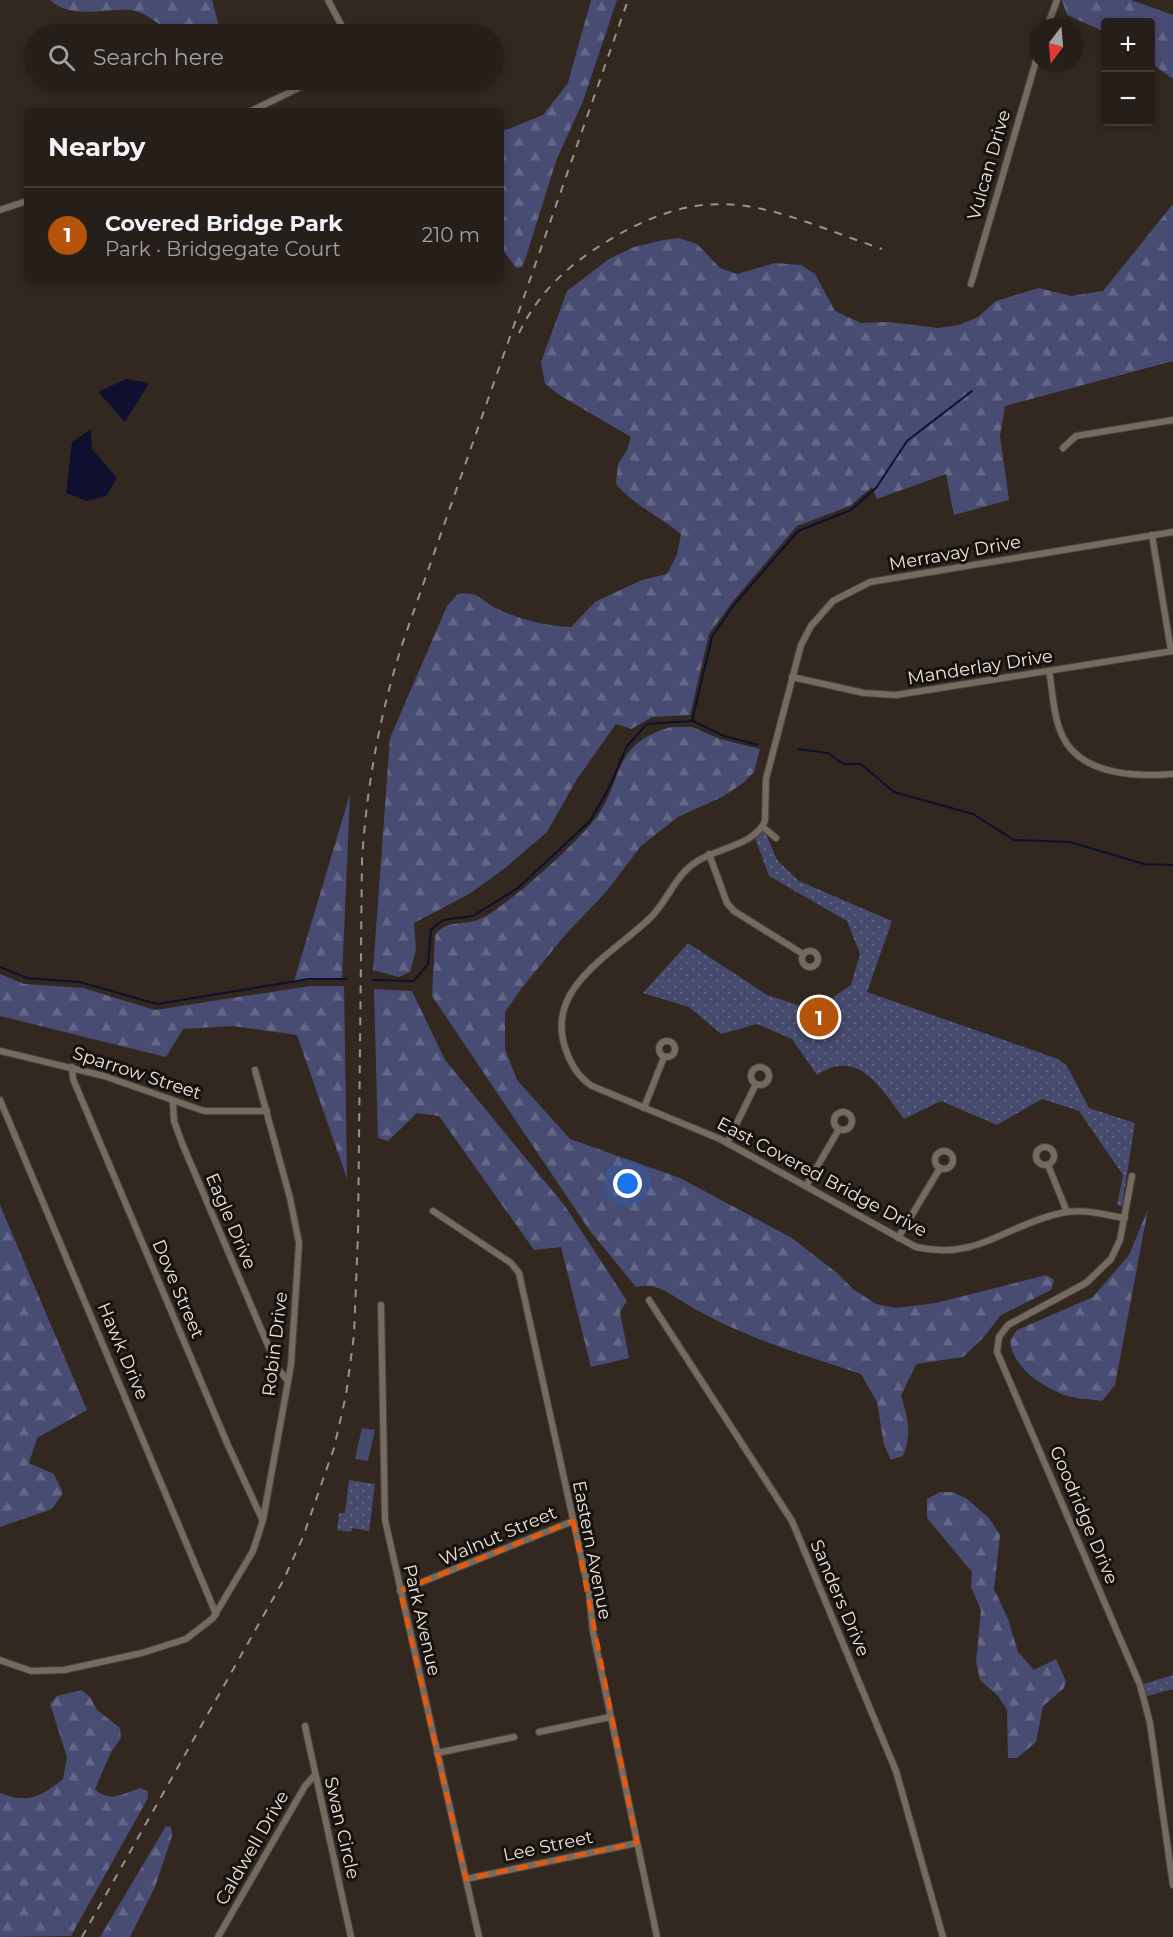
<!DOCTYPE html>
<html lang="en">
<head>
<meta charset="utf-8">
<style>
	:root { --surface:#261e18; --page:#2e2721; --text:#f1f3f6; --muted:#a4a2a2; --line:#423c37; --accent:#b45309 }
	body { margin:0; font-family:Montserrat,sans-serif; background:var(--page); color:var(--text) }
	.controls { position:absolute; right:18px; top:18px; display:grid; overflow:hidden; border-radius:6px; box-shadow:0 3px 9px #0003 }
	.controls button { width:54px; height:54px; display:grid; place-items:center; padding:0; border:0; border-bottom:2px solid var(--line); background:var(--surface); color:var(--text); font:30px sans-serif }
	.compass { position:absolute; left:1029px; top:18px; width:54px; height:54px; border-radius:50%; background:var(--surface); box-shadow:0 3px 9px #0003; rotate:196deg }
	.you { position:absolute; left:628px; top:1184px; width:21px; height:21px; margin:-15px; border:4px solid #fff; border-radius:50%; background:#1a73e8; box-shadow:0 0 0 9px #1a73e833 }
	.badge { display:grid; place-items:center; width:39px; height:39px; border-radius:50%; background:var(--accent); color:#fff; font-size:20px; font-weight:700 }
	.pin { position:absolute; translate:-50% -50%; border:3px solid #fff; box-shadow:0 2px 6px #0006 }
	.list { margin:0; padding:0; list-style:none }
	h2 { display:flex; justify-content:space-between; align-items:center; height:78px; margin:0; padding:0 24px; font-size:26px }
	h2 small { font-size:20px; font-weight:400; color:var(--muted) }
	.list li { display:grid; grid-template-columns:39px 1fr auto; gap:18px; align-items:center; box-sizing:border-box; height:96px; padding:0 24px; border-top:2px solid var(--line) }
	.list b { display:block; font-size:22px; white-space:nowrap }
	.list p { margin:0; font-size:20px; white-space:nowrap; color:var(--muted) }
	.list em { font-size:20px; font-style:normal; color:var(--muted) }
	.icon { flex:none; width:33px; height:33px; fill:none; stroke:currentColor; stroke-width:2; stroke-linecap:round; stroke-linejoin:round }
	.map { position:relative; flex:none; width:1173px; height:1937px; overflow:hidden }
	.search { position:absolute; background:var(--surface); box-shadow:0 3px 9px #0003; left:24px; top:24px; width:480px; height:66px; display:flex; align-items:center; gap:15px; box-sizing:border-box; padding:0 21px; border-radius:33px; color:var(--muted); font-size:22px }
	.panel { position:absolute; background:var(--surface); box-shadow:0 3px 9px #0003; left:24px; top:108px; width:480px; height:174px; border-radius:6px }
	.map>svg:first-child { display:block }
</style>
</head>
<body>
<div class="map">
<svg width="1173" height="1937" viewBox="0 0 1173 1937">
	<defs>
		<pattern id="forest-firs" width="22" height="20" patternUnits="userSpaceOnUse" patternTransform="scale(1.5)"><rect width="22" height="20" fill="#484c72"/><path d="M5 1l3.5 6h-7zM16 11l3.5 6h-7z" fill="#636686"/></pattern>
		<pattern id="park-dots" width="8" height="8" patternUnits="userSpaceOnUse" patternTransform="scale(1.5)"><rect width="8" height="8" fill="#464a6c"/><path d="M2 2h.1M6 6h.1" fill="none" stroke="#616481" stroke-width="1.8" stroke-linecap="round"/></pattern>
	</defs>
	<rect width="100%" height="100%" fill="#322820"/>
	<path fill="#464a6c" d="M362 1428 375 1430 368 1461 355 1459Z"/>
	<g fill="url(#forest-firs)">
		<path d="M50 0H212L221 34C209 35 186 39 175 34 160 27 148 12 130 10 105 8 71 20 50 0Z"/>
		<path d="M591 0H617L583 101 556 161 526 257 522 267 516 268 501 247V132L543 115 568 83Z"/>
		<path d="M1062 0H1131L1173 15V79L1151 63 1150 22H1106L1105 32 1067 15Z"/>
		<path d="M1173 204V361L1005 406 1000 436 1009 500 954 515 946 474 877 499 872 487 850 506 797 526 733 601 709 634 690 715 652 717 631 729 616 724 577 779 547 832 504 869 469 894 414 923 416 950 410 972 399 977 373 970 390 738 447 606 458 594C483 591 480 602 500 610 522 620 547 626 571 627L595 602 642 580 667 574 677 555 681 534C659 516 634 505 616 484L618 464 627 450 631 437 561 396 545 384 541 362 567 291 609 259 634 247 664 240 679 238 697 244 720 268 737 274 775 263 801 265 815 274 835 311 861 323 888 322 938 328 959 325 978 317 996 301 1039 288 1071 296 1103 291Z"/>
		<path d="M671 727H692L720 739 760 749 754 772 743 783 724 796 678 817 641 846 606 892 565 935 521 989 505 1012V1049L517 1080 570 1139 680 1178 792 1238 837 1273 853 1289 876 1304 896 1308 936 1303 1046 1275 1054 1280 1051 1290 1001 1315 983 1338 963 1357 916 1364 901 1396C908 1418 912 1434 903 1456L891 1460 884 1445 877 1402 861 1374C802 1354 744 1338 690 1306 672 1296 658 1281 636 1287L590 1231 432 996 435 936C444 919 465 926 480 919 491 914 504 904 514 896 538 877 571 847 591 824 626 784 607 745 671 727Z"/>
		<path d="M350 794 342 979 294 981Z"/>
		<path d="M0 974 24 984 83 988 155 1010 310 986H344L347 1179 297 1035 233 1026 183 1029 166 1057 0 1016Z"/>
		<path d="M374 989 412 991 445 1060 565 1206 627 1301 620 1312 629 1358 591 1367 561 1247 534 1250 439 1116 417 1113 388 1141 378 1138Z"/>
		<path d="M0 1205 87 1410 37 1438 29 1463 54 1474 63 1493 52 1509 0 1527Z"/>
		<path d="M1148 1209 1115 1385 1102 1401C1091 1399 1075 1399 1064 1395 1040 1385 1012 1367 1010 1340L1017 1330 1093 1297 1129 1255Z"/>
		<path d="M940 1492H953L967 1499 989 1518 1000 1535 994 1589 1008 1619 1018 1652 1034 1670 1056 1659 1066 1681 1064 1688 1043 1706 1036 1742 1017 1758H1008L1007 1710 998 1696 980 1680 976 1662 981 1610 971 1587 972 1572 927 1518V1499Z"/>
		<path d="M82 1690 90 1697 97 1710 120 1728 121 1738 111 1752 95 1789C109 1803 123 1794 140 1788L148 1791V1798L71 1936 0 1937V1793C28 1804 40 1797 63 1779L67 1757 50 1704 57 1696Z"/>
		<path d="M166 1826 171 1827 172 1836 155 1887 130 1937H100Z"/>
	</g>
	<g fill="url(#park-dots)">
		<path d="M763 827 777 860 799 881 892 921 867 992 1058 1059 1067 1066 1089 1108 1135 1123 1122 1206 1117 1205 1123 1175 1079 1111 1042 1099 997 1125 941 1101 904 1119C881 1089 859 1047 817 1075L792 1039 757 1024 721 1034 689 1007 643 993 688 943 767 995 814 1010 851 985 860 954 847 921 769 876 754 835Z"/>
		<path d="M349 1480 375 1484 369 1531 352 1528 351 1532 337 1530 339 1513H345Z"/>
		<path d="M1173 1675V1689L1144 1697 1140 1685Z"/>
	</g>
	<g fill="#0f1030">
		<path d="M126 379 149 383 125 422 98 392Z"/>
		<path d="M91 429 92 449 117 478 106 496 87 501 66 493 72 442Z"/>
	</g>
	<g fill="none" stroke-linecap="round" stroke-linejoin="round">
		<g stroke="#0f1030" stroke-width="2">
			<path d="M693 721 724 736 758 745"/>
			<path d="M798 749 828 753 843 764H861L894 792 973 814 1014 840 1070 842 1144 864 1173 865"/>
			<path d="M0 967 27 978 80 982 157 1004 309 979H347"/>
			<path d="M373 980 414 981 428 964 431 930 443 920 473 916 518 888 590 821 609 788 627 746 647 724 692 721 712 637 733 606 798 531 851 510 876 488 907 441 972 391"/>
		</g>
		<defs>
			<g id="minor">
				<path d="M328 0 346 34"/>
				<path d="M1047 27 1057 0"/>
				<path d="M251 111 315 80"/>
				<path d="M0 210 27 201"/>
				<path d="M971 284 1038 54"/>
				<path d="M1063 448 1076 436 1173 420"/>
				<path d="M1152 535 1171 651"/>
				<path d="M1049 671C1053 691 1053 716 1062 735 1080 775 1134 777 1173 774"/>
				<path d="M792 677 864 693 896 695 1173 651"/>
				<path d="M763 827 776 838"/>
				<path d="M709 854 727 903 734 911 803 954"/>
				<circle cx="810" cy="959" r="8"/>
				<circle cx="667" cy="1049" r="8"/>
				<path d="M0 1051 104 1076 204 1111H267"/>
				<path d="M72 1067 73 1079 227 1443 262 1519"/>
				<circle cx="760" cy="1076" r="9"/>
				<path d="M0 1100 216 1614"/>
				<path d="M173 1102 174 1121 182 1143 278 1369 288 1381"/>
				<path d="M644 1108 664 1057"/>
				<circle cx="843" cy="1121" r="9"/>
				<path d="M727 1143 756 1084"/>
				<circle cx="1045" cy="1156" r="9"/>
				<circle cx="944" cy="1160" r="9"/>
				<path d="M1048 1165 1067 1212"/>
				<path d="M1132 1176 1120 1240 1111 1259 1086 1283 1008 1325 999 1337 997 1352 1140 1685 1150 1723 1173 1885"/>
				<path d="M806 1186 839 1129"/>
				<path d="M433 1211 511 1263 519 1273 589 1592 593 1632 657 1937"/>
				<path d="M1125 1218C1104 1215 1082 1208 1061 1213 1005 1225 978 1261 916 1247L720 1139 592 1086C578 1077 571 1065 566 1050 543 988 613 954 650 918 668 901 675 875 696 862 717 848 755 845 765 821L766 779 801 645 811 626 833 601 870 582 1173 532"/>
				<path d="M898 1238 940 1168"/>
				<path d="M649 1300 792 1521 896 1771 943 1937"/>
				<path d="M381 1305 385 1520 479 1937"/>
				<path d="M400 1591 573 1521"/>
				<path d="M0 1660 31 1671 64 1670 142 1653 186 1639 213 1618 253 1551 263 1520 291 1365 299 1243 290 1198 255 1070"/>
				<path d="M305 1726 351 1937"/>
				<path d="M539 1732 610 1717"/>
				<path d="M437 1753 514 1737"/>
				<path d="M466 1879 637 1843"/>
				<path d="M218 1937 305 1786 314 1776"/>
			</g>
		</defs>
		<use href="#minor" stroke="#4c443c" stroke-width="8"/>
		<use href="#minor" stroke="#766b61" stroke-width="6"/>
		<g stroke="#9a928b" stroke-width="2" stroke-dasharray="8 8" stroke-linecap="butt">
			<path d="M519 333C539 292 567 266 606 242 717 174 771 211 882 249"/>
			<path d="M82 1937 283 1581 303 1537 334 1448 346 1395 354 1335 358 1234 362 860C367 783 380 712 404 639L628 0"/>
		</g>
	</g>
	<path fill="none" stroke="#e8590c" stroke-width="4.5" stroke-dasharray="12 8" stroke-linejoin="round" d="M573 1521 637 1843 466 1879 400 1591Z"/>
	<g text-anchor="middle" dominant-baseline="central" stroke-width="6" stroke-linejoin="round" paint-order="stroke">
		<g font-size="18" fill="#ebe4de" stroke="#17120e">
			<text transform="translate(989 165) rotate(-74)">Vulcan Drive</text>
			<text transform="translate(955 553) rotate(-10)">Merravay Drive</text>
			<text transform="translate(980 667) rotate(-9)">Manderlay Drive</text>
			<text transform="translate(137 1073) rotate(18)">Sparrow Street</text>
			<text transform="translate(822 1177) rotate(28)">East Covered Bridge Drive</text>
			<text transform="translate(231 1221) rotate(67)">Eagle Drive</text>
			<text transform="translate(178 1289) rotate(67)">Dove Street</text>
			<text transform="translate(275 1344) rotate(-83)">Robin Drive</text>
			<text transform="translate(123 1351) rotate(67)">Hawk Drive</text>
			<text transform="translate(1084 1515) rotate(67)">Goodridge Drive</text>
			<text transform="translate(498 1536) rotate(-23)">Walnut Street</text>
			<text transform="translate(592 1550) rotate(79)">Eastern Avenue</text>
			<text transform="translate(840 1598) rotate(67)">Sanders Drive</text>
			<text transform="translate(422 1620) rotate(77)">Park Avenue</text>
			<text transform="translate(342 1828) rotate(77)">Swan Circle</text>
			<text transform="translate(548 1846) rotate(-12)">Lee Street</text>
			<text transform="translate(252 1848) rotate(-60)">Caldwell Drive</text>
		</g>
	</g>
</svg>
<div class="controls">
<button>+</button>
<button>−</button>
</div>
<svg class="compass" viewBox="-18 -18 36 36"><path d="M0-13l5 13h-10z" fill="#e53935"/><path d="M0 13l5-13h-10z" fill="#a4a2a2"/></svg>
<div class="you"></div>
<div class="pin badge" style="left:819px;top:1017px">1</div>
<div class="search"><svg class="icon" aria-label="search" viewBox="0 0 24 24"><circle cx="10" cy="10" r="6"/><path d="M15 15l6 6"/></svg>Search here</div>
<section class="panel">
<h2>Nearby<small></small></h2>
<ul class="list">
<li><span class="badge">1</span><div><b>Covered Bridge Park</b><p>Park · Bridgegate Court</p></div><em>210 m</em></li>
</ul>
</section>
</div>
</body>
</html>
